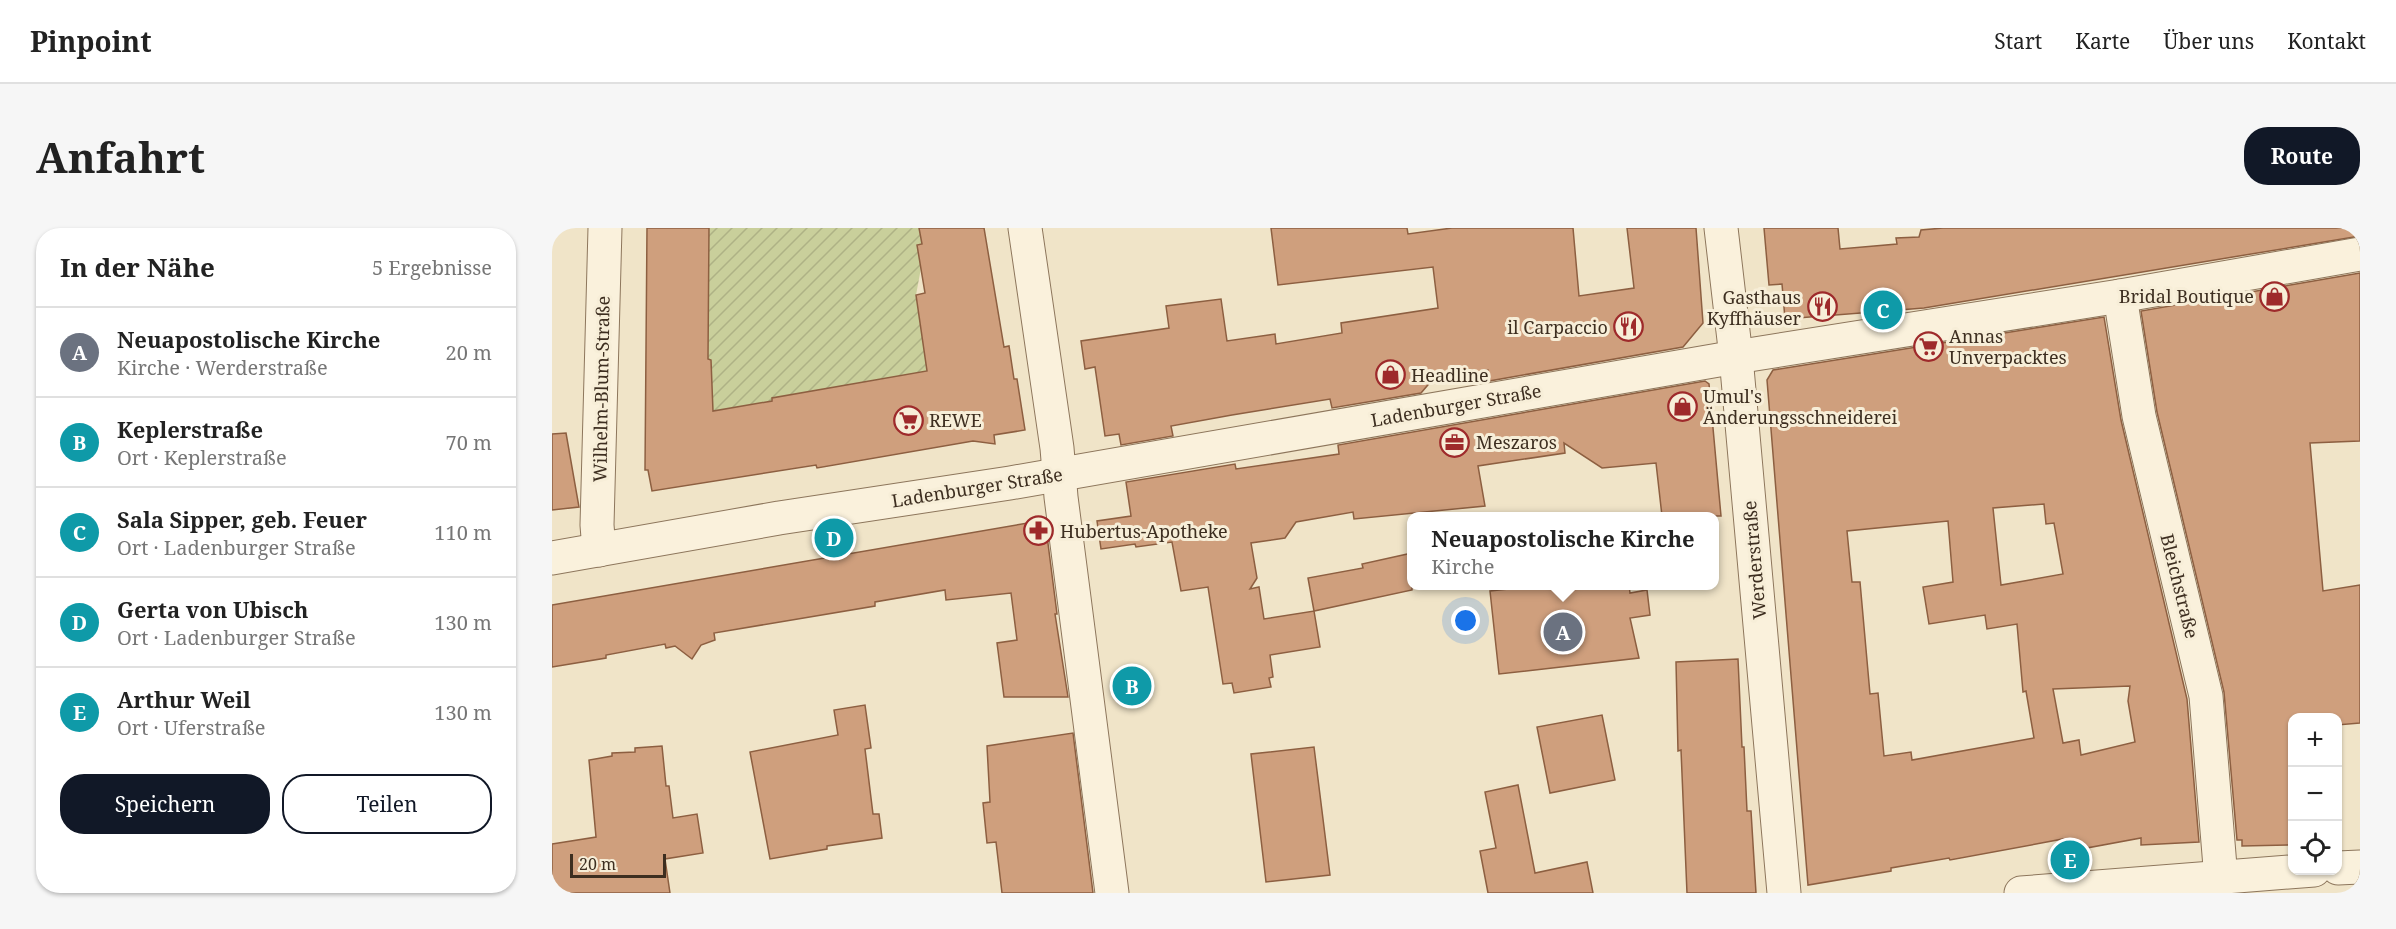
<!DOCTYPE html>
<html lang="de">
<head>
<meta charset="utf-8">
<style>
	:root { --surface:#fff; --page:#f6f6f6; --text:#222; --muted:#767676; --line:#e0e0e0; --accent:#111827 }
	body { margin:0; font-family:"Noto Serif",serif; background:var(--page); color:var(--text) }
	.controls { position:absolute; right:18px; bottom:18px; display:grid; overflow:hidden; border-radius:12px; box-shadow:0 2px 4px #0004 }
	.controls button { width:54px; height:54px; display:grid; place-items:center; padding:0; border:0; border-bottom:2px solid var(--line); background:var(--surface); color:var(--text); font:30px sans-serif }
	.scale { position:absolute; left:18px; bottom:15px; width:96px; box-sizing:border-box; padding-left:6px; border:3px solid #3d2e20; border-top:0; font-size:16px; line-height:21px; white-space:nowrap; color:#3d2e20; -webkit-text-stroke:4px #f7eed8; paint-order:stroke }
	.you { position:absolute; left:914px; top:393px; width:21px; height:21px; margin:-15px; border:4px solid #fff; border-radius:50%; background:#1a73e8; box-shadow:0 0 0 9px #1a73e833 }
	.badge { display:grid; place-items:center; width:39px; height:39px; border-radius:50%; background:var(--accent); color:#fff; font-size:20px; font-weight:700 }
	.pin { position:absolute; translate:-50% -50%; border:3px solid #fff; box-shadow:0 2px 6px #0006 }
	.popup { position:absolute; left:855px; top:284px; width:312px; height:78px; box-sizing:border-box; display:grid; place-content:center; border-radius:12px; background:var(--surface); filter:drop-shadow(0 2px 4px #0005); font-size:20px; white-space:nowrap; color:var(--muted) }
	.popup b { font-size:22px; color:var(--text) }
	.popup::after { content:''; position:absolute; left:50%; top:100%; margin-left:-12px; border:12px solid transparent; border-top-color:var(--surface) }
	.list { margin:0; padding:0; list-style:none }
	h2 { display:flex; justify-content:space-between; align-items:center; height:78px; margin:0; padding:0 24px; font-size:26px }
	h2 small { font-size:20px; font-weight:400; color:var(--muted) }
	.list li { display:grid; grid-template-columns:39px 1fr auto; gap:18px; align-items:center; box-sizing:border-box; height:90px; padding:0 24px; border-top:2px solid var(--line) }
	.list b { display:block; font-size:22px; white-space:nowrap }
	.list p { margin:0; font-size:20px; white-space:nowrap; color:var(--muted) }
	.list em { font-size:20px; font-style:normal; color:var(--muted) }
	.actions { display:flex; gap:12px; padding:18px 24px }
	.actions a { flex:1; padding:14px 0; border:2px solid var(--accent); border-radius:24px; text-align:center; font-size:21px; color:var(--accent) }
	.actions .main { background:var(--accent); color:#fff }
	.icon { flex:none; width:33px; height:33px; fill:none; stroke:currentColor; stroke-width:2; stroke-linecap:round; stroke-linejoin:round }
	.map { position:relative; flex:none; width:1808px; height:665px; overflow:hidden; border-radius:24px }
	header { display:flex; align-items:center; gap:36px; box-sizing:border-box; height:84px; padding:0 30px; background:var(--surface); border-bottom:2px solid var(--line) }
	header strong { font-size:28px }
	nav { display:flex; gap:33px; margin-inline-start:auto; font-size:21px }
	.intro { display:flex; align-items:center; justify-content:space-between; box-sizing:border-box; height:144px; padding:0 36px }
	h1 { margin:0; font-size:42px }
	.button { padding:15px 27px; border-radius:24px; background:var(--accent); color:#fff; font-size:21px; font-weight:700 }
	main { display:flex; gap:36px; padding:0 36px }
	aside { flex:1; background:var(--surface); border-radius:24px; box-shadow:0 2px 4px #0004 }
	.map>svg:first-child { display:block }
</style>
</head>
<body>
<header>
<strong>Pinpoint</strong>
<nav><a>Start</a><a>Karte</a><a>Über uns</a><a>Kontakt</a></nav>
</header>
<div class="intro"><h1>Anfahrt</h1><a class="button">Route</a></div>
<main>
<aside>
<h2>In der Nähe<small>5 Ergebnisse</small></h2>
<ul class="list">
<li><span class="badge" style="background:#6b7280">A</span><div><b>Neuapostolische Kirche</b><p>Kirche · Werderstraße</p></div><em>20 m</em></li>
<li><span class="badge" style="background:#0f9aa8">B</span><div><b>Keplerstraße</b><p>Ort · Keplerstraße</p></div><em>70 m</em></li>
<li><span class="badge" style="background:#0f9aa8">C</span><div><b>Sala Sipper, geb. Feuer</b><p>Ort · Ladenburger Straße</p></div><em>110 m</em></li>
<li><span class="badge" style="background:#0f9aa8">D</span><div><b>Gerta von Ubisch</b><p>Ort · Ladenburger Straße</p></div><em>130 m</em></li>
<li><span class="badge" style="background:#0f9aa8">E</span><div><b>Arthur Weil</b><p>Ort · Uferstraße</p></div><em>130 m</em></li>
</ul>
<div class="actions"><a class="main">Speichern</a><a>Teilen</a></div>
</aside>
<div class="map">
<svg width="1808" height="665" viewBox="0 0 1808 665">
	<defs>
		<pattern id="garden-furrows" width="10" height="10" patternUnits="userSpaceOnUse" patternTransform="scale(1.5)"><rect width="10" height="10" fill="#c9cf9b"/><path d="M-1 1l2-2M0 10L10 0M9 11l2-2" fill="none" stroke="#aeb285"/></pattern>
	</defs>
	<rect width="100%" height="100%" fill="#f0e4c8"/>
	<path fill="url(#garden-furrows)" d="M157 0H367L375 16 365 18 369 40 364 67 371 113 385 157 334 150 220 170V173L160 183 159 132 156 131Z"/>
	<g fill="#cf9f7d" stroke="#8d5f41" stroke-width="1.5" fill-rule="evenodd">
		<path d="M95 0H157L156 131 159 132 161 183 220 173V170L375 143 364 67 373 65 365 17 370 16 367 0H432L452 119 457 118 462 151H465L473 202 442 207 443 216 421 213 265 240 264 237 100 263 96 242H93Z"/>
		<path d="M719 0H855L856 6 900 0H1021L1027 68 1082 60 1075 0H1144L1151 95 1131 119 937 153 936 142 881 151 869 165 780 180 778 171 680 187 619 198 621 208 569 217 567 206 553 208 543 139 533 141 529 113 617 100 614 78 669 71 675 113 723 106 724 116 790 105 789 95 886 80 881 39 726 57Z"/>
		<path d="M1212 0H1286L1288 21 1345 16 1344 10 1367 9 1369 2 1391 0H1808V8L1372 80 1233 91 1230 56 1217 57Z"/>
		<path d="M1808 45V213L1758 215 1771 363 1808 357V495L1785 497V489H1740V617L1690 618V612H1685L1672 464 1605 184 1589 83Z"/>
		<path d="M1552 89 1569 192 1635 471 1647 614 1589 617V610L1513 624 1511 611 1398 632 1397 630 1339 640V643L1256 657 1215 152 1221 142ZM1492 276 1494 296 1502 295 1511 346 1449 357 1441 280ZM1396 293 1401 354 1371 359 1377 396 1433 387 1435 401 1465 396 1471 464 1474 463 1482 510 1360 532 1359 524 1332 528 1326 465 1318 466 1308 354H1300L1295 303ZM1578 458 1576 473 1583 514 1529 527 1527 512 1511 515 1501 461Z"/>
		<path d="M1153 153 1157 156 1169 288H1110L1104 235 1050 240 1012 215 1013 225 926 238 933 278 802 291 801 284 744 294 733 310 699 315 705 350 698 361 707 359 712 391 762 383 768 419 718 427 721 449 717 450 719 459 682 465 680 455 671 456 656 359 629 363 620 314 584 319 583 316 549 321 545 293 579 288 574 254 683 236 684 241 787 226 786 217Z"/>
		<path d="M14 205 27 279 0 282V206Z"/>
		<path d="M493 292 505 386H503L516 469H452L445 415 465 412 459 365 394 372 393 362 323 374V378L162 405 163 412 149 417 140 431 123 418 114 420 113 416 54 427V430L0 439V377Z"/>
		<path d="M860 325V362L762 383 756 350 811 340 810 336Z"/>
		<path d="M956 357H1077L1078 365 1095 362 1098 387 1078 390 1087 430 947 446 938 363 956 361Z"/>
		<path d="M1186 431 1190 519H1192L1195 583H1199L1204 665H1135L1129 522 1126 523 1124 434Z"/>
		<path d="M313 477 319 520 313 521 321 586H327L330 610 275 618V621L218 631 198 524 286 507 282 482Z"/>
		<path d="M1050 487 1063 552 998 565 985 499Z"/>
		<path d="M521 505 541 665H450L444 614 435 615 431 575 438 574 435 518Z"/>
		<path d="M110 518 114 558H117L121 590 145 586 151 625 113 631 118 665H0V616L44 609 37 532 60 528V525L83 524V520Z"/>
		<path d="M762 519 778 647 714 654 699 526Z"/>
		<path d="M966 557 983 645 1035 634 1041 665H936L928 623 944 620 933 564Z"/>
	</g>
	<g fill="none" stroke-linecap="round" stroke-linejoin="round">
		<defs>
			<g id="minor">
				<path d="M473 0 505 220 509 269 560 665"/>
				<path d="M1169 0 1184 129 1232 665"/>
				<path d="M1568 68 1587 188 1654 468 1669 651"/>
				<path d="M47 322 45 297 53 0"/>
				<path d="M0 330 227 290 458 255 1184 129 1568 68 1808 26"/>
			</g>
			<g id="tertiary">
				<path d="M1786 640 1808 639"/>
				<path d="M1469 665 1762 642"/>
			</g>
		</defs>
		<use href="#minor" stroke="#8d765c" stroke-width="35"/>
		<use href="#tertiary" stroke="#8d765c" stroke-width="35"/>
		<use href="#minor" stroke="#faf1dc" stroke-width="33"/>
		<use href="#tertiary" stroke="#faf1dc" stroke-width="33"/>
	</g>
	<defs>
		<symbol id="shop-ring" viewBox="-11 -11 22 22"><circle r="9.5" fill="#f7eed8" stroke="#9e2a2b" stroke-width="1.5"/><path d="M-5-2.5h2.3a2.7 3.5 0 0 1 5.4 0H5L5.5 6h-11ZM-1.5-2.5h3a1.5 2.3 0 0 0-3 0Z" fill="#9e2a2b"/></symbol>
		<symbol id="restaurant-ring" viewBox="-11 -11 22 22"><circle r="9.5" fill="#f7eed8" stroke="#9e2a2b" stroke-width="1.5"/><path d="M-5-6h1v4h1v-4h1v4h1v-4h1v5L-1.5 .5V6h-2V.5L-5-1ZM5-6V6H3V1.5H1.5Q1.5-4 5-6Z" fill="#9e2a2b"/></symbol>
		<symbol id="supermarket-ring" viewBox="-11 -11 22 22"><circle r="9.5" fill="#f7eed8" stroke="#9e2a2b" stroke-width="1.5"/><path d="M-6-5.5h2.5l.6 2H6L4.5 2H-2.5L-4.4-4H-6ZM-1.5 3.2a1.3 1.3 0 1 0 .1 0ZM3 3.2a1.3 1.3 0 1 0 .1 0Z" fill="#9e2a2b"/></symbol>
		<symbol id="office-ring" viewBox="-11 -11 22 22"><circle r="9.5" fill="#f7eed8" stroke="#9e2a2b" stroke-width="1.5"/><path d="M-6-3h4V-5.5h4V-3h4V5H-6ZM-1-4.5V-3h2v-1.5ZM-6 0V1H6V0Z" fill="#9e2a2b"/></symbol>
		<symbol id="pharmacy-ring" viewBox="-11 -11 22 22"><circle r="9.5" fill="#f7eed8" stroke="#9e2a2b" stroke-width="1.5"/><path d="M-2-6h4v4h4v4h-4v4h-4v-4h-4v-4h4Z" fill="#9e2a2b"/></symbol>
	</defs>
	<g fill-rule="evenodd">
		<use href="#shop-ring" x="1706" y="52" width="33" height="33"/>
		<use href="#restaurant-ring" x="1254" y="62" width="33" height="33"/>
		<use href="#restaurant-ring" x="1060" y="82" width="33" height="33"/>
		<use href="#supermarket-ring" x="1360" y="102" width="33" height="33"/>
		<use href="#shop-ring" x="822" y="130" width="33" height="33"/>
		<use href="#shop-ring" x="1114" y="162" width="33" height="33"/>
		<use href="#supermarket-ring" x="340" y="176" width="33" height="33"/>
		<use href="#office-ring" x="886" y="198" width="33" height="33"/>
		<use href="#pharmacy-ring" x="470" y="286" width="33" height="33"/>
	</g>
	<g text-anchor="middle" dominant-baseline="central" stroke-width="6" stroke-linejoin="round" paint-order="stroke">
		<g font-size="18" fill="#3d2e20" stroke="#f7eed8" text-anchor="start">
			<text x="1702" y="68" text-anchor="end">Bridal Boutique</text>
			<text x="1249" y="69" text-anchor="end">Gasthaus<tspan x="1249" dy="21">Kyffhäuser</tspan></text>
			<text x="1056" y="99" text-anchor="end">il Carpaccio</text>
			<text x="1397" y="108">Annas<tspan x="1397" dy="21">Unverpacktes</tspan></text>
			<text x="859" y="147">Headline</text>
			<text x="1151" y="168">Umul's<tspan x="1151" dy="21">Änderungsschneiderei</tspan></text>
			<text x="377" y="192">REWE</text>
			<text x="924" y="214">Meszaros</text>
			<text x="508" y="303">Hubertus-Apotheke</text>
		</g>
		<g font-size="18" fill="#3d2e20" stroke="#f7eed8">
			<text transform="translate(49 161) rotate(-89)">Wilhelm-Blum-Straße</text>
			<text transform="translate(904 177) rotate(-10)">Ladenburger Straße</text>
			<text transform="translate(425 259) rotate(-9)">Ladenburger Straße</text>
			<text transform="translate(1202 332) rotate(-95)">Werderstraße</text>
			<text transform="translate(1628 358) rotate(76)">Bleichstraße</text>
		</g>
	</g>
</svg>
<div class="controls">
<button>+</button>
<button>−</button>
<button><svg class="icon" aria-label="locate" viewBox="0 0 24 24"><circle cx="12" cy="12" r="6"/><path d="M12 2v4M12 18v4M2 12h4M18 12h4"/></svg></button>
</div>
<div class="scale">20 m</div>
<div class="you"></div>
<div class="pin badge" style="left:1011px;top:404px;background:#6b7280">A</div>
<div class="popup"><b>Neuapostolische Kirche</b>Kirche</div>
<div class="pin badge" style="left:580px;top:458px;background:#0f9aa8">B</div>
<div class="pin badge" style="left:1331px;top:82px;background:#0f9aa8">C</div>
<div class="pin badge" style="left:282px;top:310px;background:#0f9aa8">D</div>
<div class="pin badge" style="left:1518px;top:632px;background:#0f9aa8">E</div>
</div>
</main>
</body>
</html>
